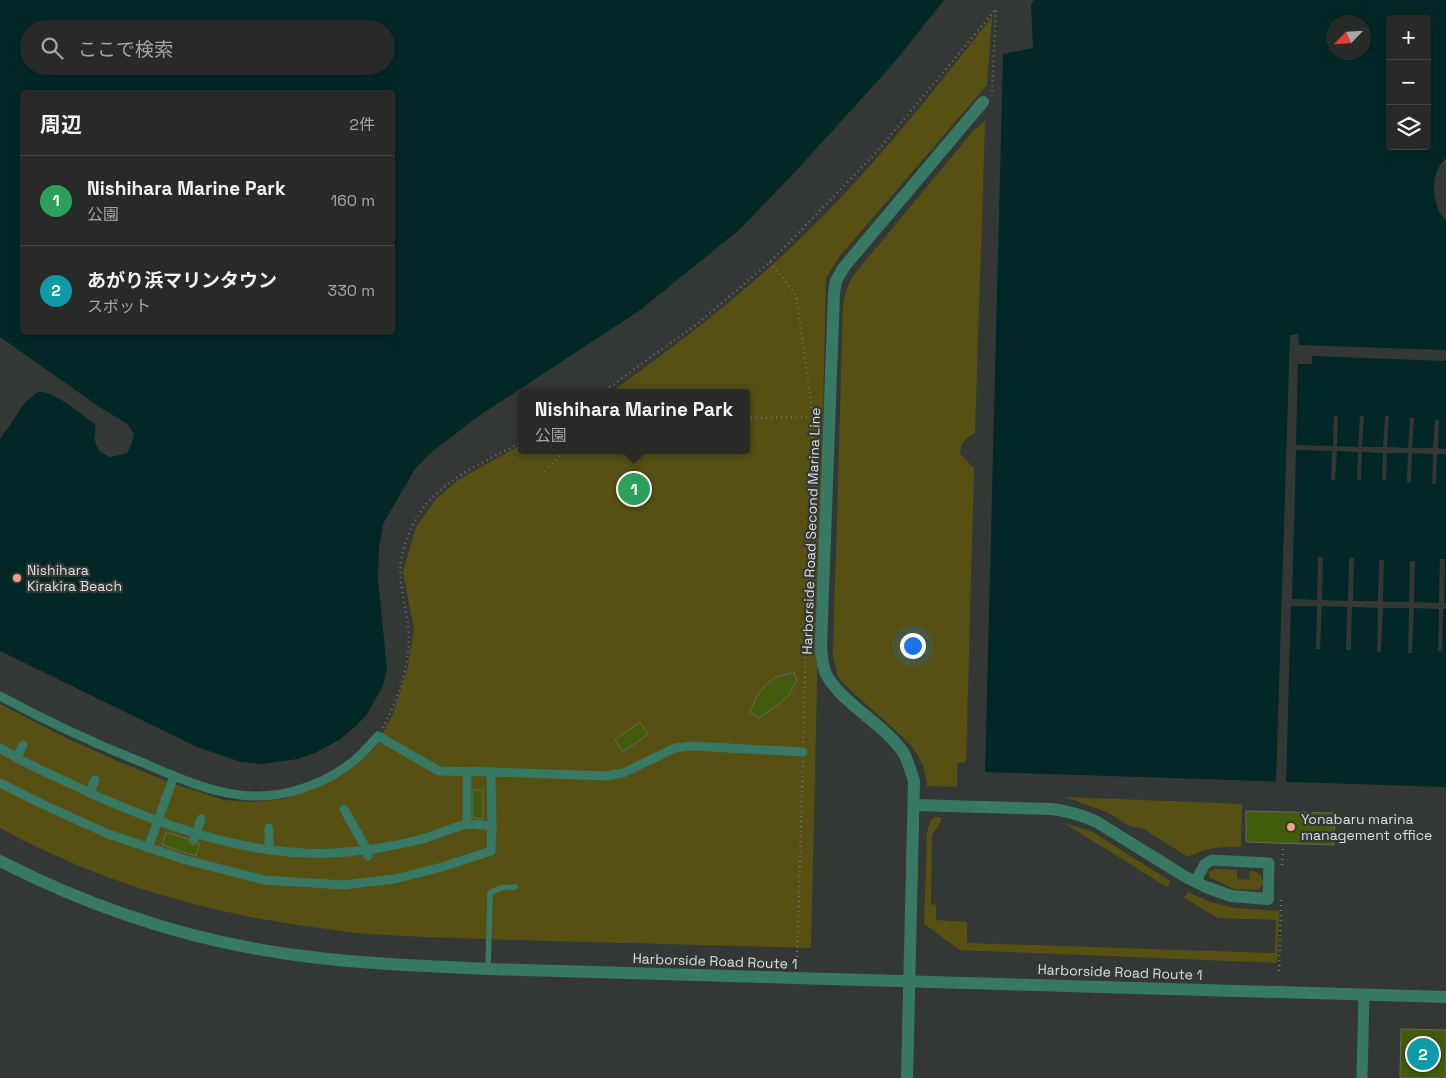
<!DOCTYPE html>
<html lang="ja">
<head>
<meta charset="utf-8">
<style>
	:root { --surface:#272a27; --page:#2f322f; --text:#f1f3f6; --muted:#a4a7a7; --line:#434644; --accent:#95b2f1 }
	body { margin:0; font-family:"Space Grotesk","Noto Sans JP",sans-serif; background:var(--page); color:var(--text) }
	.controls { position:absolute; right:15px; top:15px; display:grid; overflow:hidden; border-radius:5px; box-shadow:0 2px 12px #0003 }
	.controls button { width:45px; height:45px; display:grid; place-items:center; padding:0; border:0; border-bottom:1px solid var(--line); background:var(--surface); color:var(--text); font:25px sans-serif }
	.compass { position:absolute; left:1326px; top:15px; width:45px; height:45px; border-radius:50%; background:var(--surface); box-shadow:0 2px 12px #0003; rotate:245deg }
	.you { position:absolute; left:912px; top:645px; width:18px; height:18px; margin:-12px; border:4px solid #fff; border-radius:50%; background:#1a73e8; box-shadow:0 0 0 8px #1a73e833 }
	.badge { display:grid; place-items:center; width:32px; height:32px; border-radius:50%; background:var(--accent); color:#fff; font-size:16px; font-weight:700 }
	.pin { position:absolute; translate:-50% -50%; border:2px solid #fff; box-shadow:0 1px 5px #0006 }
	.popup { position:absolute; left:518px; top:389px; width:232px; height:65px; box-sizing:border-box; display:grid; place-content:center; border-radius:5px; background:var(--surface); filter:drop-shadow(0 1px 4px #0005); font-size:16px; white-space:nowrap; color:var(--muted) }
	.popup b { font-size:19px; color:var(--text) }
	.popup::after { content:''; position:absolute; left:50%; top:100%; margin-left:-10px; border:10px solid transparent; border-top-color:var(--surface) }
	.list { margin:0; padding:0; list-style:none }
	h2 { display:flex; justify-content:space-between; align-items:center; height:65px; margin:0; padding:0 20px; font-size:21px }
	h2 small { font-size:16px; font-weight:400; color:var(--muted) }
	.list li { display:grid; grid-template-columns:32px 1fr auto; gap:15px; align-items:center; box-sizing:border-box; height:90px; padding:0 20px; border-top:1px solid var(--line) }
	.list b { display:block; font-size:19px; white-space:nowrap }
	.list p { margin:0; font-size:16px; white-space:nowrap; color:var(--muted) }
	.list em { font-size:16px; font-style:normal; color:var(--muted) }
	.icon { flex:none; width:28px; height:28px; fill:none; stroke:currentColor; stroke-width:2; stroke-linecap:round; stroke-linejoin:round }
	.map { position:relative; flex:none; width:1446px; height:1078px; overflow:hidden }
	.search { position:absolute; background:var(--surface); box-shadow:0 2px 12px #0003; left:20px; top:20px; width:375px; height:55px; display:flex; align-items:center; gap:12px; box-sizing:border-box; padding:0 18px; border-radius:28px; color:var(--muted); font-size:19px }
	.panel { position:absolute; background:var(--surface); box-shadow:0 2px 12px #0003; left:20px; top:90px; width:375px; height:245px; border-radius:5px }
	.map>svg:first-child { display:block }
</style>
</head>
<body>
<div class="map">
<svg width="1446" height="1078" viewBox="0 0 1446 1078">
	<rect width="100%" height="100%" fill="#343834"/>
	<g fill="#565013">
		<path d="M992 17 987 85 839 257 826 278 811 948C723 946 636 943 549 941 489 939 429 938 370 934 353 933 336 930 320 928 208 914 99 882 0 828V704L68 739 122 763 171 783 224 800 253 802 282 799 313 789 338 777 360 762 376 746 393 714 408 667 414 629 403 572 416 527 436 499 458 480 521 445 522 450H746V393H610C670 350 728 306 782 256 860 185 926 100 992 17Z"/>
		<path d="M985 121 975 433C965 439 961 442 960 454L974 468 966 762 957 763V787L927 786C924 765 922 760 909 743L844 684 838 676 833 656 843 307 845 294 852 277 974 130Z"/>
		<path d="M1065 797 1242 804 1241 847C1222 847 1206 847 1188 857L1142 828 1131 827 1107 812Z"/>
		<path d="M935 817H941V821L932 835 931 904 936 905V920L967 922V943L1275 953 1276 920 1218 918 1184 898 1188 892 1210 902 1235 908 1279 911 1277 963 960 950 924 924 927 832 930 821Z"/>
		<path d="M1059 822 1091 831 1170 881 1167 887 1067 825Z"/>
		<path d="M1216 869 1237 870V879L1249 880 1250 871C1258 871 1263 876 1263 884L1258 890 1234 889 1209 877V872Z"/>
	</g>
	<g fill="#012827" fill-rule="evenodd">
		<path d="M0 0H944L893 64 796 171 739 230 639 311 480 415 428 455 415 469 383 524 379 548 378 580 387 669 383 686 367 714 356 726 339 740 315 753 298 759 262 764 241 762 197 747 0 651V439L26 401 39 391C61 396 78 411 96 425 94 442 94 449 110 457L127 453 134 434 127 424 99 407 0 337ZM29 29H386V66H29ZM22 92H392V332H22Z"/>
		<path d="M1034 0H1446V157C1443 161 1439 166 1437 171 1431 187 1434 208 1446 221V787L985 772 1003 54 1033 48 1031 5ZM1390 19H1427V146H1390ZM1334 22H1364V52H1334Z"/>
	</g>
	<g fill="#343834">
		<path d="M1298 334 1299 345 1446 350V361L1312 356V364H1298L1296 445 1333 446 1334 416H1338L1337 446 1358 447 1360 416H1364L1362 447H1383L1385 416H1389L1387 447 1408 448 1410 418H1414L1412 448H1433L1435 420H1439L1438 448 1446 449V454H1437L1436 484H1432L1433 454 1412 453 1411 482H1407L1408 453H1387L1386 480H1382L1383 453 1362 452 1361 480H1357L1358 452 1337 451 1335 480H1331L1332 451 1296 450 1292 599 1317 600 1318 557H1323L1322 600 1348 601 1349 558H1354L1353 601H1378L1379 560H1384L1383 602H1409L1410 561H1415L1414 602 1439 603 1440 559H1445L1444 603H1446V609H1443L1442 651H1438L1439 609 1414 608 1412 653H1408L1409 608H1383L1381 652H1377L1378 608 1352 607 1351 650H1346L1347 607 1322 606 1320 649H1316L1317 606H1291L1286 782H1276L1290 335Z"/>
		<path d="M0 337 99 407 127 424 134 434 131 446 127 453 110 457 100 452 94 439 96 425 64 401 51 394 39 391 26 401 0 439V434L24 400 38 389 52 392 65 399 98 423 97 439 102 450 111 455 125 451 129 445 131 434 126 426 98 409 0 340Z"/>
	</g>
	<g fill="#435c0b" stroke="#656762">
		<path d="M794 672 797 681 787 697 779 704 759 718 750 712 756 698 766 684 776 677Z"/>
		<path d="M640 722 648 734 623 752 615 740Z"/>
		<path d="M473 790H483V819L473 818Z"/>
		<path d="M1246 811 1335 813 1334 845 1246 842Z"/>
		<path d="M166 832 188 839 189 843 192 845 200 843 196 856 162 845Z"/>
		<path d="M1401 1029 1446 1030V1078H1400Z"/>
	</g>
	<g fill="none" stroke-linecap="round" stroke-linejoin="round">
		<g stroke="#6d716d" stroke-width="2.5" stroke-dasharray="1 4" stroke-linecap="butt">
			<path d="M770 262 796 295 813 417 803 743"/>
			<path d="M601 393 697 324 770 262 874 155 996 9 992 93"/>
			<path d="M746 418 812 417"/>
			<path d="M545 471 562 453 566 450"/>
			<path d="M383 728C397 700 409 669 409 637 408 619 403 600 401 581 397 553 412 518 432 498 455 474 492 458 522 442"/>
			<path d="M1282 865 1283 847"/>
			<path d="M797 957 803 761"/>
			<path d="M1279 971 1281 900"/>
		</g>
		<path stroke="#377965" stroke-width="5.5" d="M488 969 490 893 500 888 515 887"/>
		<g stroke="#377965" stroke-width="9">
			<path d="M0 696C46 721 93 743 141 762 196 785 241 808 301 789 320 783 339 773 355 760 363 753 371 744 378 736L439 771 491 772 492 826"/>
			<path d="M0 748C22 762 47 773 71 784 152 823 257 861 347 852 371 850 395 846 418 840 432 837 458 825 469 824 476 824 484 825 492 826L491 851 442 867 395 879 344 885 264 880 186 860 108 834 40 803 0 783"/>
			<path d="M16 758 23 745"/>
			<path d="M491 772 606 776 623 773 675 748 692 746 803 752"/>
			<path d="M89 793 95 780"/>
			<path d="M344 809 367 850 368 856"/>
			<path d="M467 824V771"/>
			<path d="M194 839 201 819"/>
			<path d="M148 848 174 776"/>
			<path d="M269 850V828"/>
		</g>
		<g stroke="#377965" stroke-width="11">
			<path d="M1195 882 1205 864 1212 860 1269 863 1268 899"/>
			<path d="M1362 1078 1364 995"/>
		</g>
		<g stroke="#377965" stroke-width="12">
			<path d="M914 805 1052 809C1069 811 1082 815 1097 822L1184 876 1206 887 1231 896 1268 899"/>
			<path d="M0 861C94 909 198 943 303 956 364 964 426 966 488 969L1446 997"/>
			<path d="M907 1078 914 781C911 771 908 761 903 752 885 725 844 705 827 676 822 667 822 656 821 646L834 293 836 281 844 267 983 102"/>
		</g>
	</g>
	<g fill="#f49e86" stroke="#343834" stroke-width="2">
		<circle cx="17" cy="578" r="5"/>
		<circle cx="1291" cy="827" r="5"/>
	</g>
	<g text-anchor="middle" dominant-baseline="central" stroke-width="4.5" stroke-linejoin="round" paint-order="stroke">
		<g font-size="14" fill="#dcdfdc" stroke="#343834">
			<text transform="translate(811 531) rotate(-88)">Harborside Road Second Marina Line</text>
			<text transform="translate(715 961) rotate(2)">Harborside Road Route 1</text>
			<text transform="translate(1120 972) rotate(2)">Harborside Road Route 1</text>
		</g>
		<g font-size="14" fill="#dcdfdc" stroke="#343834" text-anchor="start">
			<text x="27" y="570">Nishihara<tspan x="27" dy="16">Kirakira Beach</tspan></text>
			<text x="1301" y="819">Yonabaru marina<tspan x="1301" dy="16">management office</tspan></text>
		</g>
	</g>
</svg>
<div class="controls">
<button>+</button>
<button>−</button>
<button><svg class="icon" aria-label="layers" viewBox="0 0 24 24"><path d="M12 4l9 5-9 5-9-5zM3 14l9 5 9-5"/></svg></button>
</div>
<svg class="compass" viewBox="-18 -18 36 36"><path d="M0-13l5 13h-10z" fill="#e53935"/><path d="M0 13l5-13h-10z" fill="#a4a7a7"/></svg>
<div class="you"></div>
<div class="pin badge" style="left:634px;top:489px;background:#2e9e5b">1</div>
<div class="popup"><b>Nishihara Marine Park</b>公園</div>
<div class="pin badge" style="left:1423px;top:1054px;background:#0f9aa8">2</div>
<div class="search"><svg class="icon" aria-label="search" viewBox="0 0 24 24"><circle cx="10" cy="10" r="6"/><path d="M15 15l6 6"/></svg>ここで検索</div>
<section class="panel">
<h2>周辺<small>2件</small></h2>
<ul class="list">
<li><span class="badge" style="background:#2e9e5b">1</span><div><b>Nishihara Marine Park</b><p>公園</p></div><em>160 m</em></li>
<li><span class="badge" style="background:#0f9aa8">2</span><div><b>あがり浜マリンタウン</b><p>スポット</p></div><em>330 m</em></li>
</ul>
</section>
</div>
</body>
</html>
